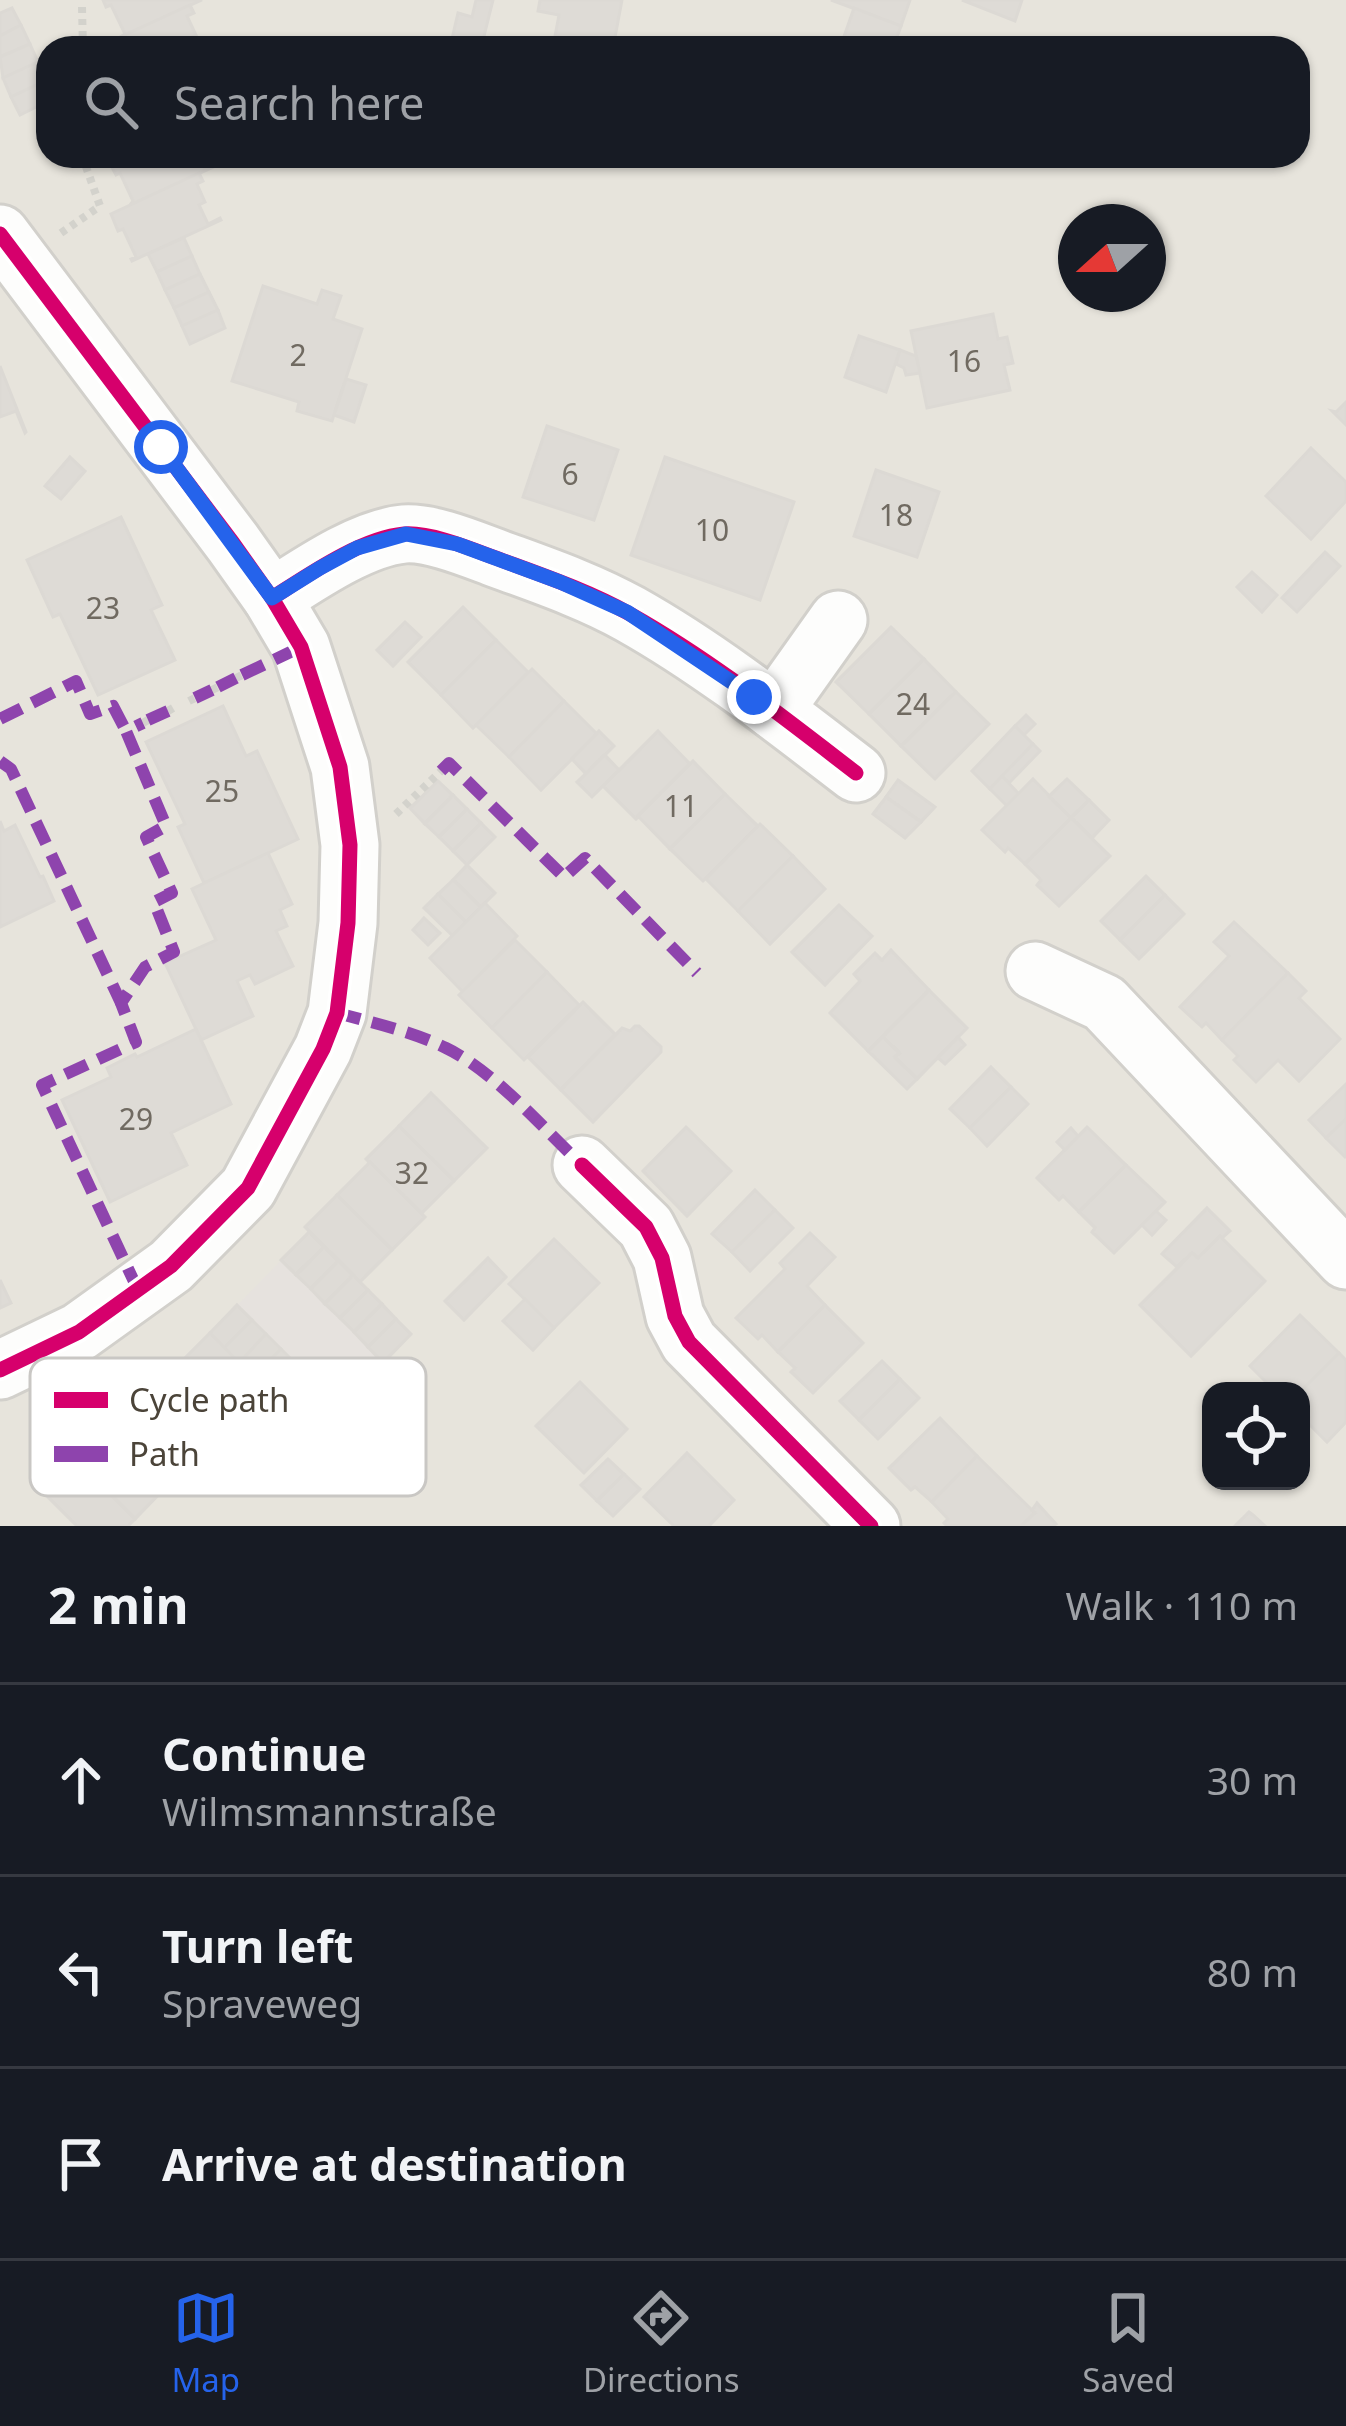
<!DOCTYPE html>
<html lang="en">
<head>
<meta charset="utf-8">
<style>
	:root { --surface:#171b24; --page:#242831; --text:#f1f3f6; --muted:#9ea1a6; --line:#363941; --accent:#2563eb }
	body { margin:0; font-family:"Noto Sans",sans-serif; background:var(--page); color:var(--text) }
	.controls { position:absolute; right:36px; bottom:36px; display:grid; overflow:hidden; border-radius:24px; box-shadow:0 3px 9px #0004 }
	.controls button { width:108px; height:108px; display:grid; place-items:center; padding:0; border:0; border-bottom:3px solid var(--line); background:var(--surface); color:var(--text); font:60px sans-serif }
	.compass { position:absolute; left:1058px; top:204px; width:108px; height:108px; border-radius:50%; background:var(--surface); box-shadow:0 3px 9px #0004; rotate:249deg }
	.stop { position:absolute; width:36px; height:36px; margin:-27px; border:9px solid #2563eb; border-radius:50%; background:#fff }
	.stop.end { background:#2563eb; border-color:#fff; box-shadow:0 3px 12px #0008 }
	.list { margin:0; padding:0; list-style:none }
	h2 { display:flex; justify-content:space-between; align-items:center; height:156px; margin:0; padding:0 48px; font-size:51px }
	h2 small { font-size:39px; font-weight:400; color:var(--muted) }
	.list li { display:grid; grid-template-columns:78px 1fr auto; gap:36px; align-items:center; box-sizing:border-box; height:192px; padding:0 48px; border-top:3px solid var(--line) }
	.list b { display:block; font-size:45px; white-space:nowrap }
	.list p { margin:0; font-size:39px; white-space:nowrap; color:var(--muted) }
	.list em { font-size:39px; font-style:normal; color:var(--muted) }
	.icon { flex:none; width:66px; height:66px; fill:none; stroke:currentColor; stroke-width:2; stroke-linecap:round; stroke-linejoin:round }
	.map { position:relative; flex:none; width:1346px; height:1526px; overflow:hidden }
	.search { position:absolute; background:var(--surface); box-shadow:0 3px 9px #0004; left:36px; right:36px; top:36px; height:132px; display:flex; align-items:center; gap:30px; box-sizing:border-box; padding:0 42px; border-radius:36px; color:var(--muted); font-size:45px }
	.sheet { height:732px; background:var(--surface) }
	nav { display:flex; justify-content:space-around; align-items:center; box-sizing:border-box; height:168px; border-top:3px solid var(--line); background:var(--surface); font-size:33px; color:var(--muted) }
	nav a { display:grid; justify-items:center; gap:6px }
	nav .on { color:var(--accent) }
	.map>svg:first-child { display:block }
</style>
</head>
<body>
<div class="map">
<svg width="1346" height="1526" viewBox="0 0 1346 1526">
	<rect width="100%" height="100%" fill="#f4f2ee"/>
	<path fill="#e7e4dc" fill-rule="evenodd" d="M0 0H1346V1526H0ZM48 48H1298V156H48ZM1076 222H1148V294H1076ZM1211 1391H1301V1481H1211Z"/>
	<path fill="#e6e2de" d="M309 1232 411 1334 384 1363 411 1391 367 1435 339 1408 311 1435 210 1333Z"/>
	<g fill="#dedbd6" stroke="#dcd9d4" stroke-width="3">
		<path d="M103 0H202L120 37 125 34 111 5 106 7Z"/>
		<path d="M476 0H493L481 48 451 43 458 13 472 17Z"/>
		<path d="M540 0H622L613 48H586L587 43 555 36 559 15 538 11Z"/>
		<path d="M831 0H910L901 26Z"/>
		<path d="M962 0H1022L1015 21Z"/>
		<path d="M190 5 194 13 187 16 196 35 190 38 195 48 101 46Z"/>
		<path d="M12 8 21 25 0 36V13Z"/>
		<path d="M854 8 901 26 893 48H840Z"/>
		<path d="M21 25 30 44 0 57V36Z"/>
		<path d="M30 44 38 62 3 78 0 57Z"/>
		<path d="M38 62 47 80 11 97 3 78Z"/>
		<path d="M47 80 48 101 20 115 11 97Z"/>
		<path d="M112 156H199L204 168 217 162 218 165 130 205 133 201 120 173 116 175 107 158Z"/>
		<path d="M199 173 203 181 197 184 205 202 199 205 208 224 220 218 221 220 132 261 131 259 136 257 123 229 118 231 111 214Z"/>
		<path d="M184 238 192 256 157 272 148 254Z"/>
		<path d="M192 256 200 274 165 290 157 272Z"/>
		<path d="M200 274 209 292 174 308 165 290Z"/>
		<path d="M263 286 317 304 322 290 341 296 333 319 362 329 332 421 297 411 299 402 232 381Z"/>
		<path d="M209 292 218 310 182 326 174 308Z"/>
		<path d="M218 310 225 328 190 344 182 326Z"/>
		<path d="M993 314 998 339 1007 337 1013 363 1004 365 1010 390 927 408 911 331Z"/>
		<path d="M859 336 900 350 886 392 845 377Z"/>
		<path d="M900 350 916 356 920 373 906 375 904 368 896 364Z"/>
		<path d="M0 366 26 432 25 433 16 411 0 417Z"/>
		<path d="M346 379 366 385 354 422 334 415Z"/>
		<path d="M1346 402V425L1332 411 1336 412Z"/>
		<path d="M547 426 618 450 594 520 523 497Z"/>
		<path d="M1311 448 1346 482V501L1311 539 1266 496Z"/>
		<path d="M70 457 85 471 61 499 45 486Z"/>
		<path d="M665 457 794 502 760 600 631 555Z"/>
		<path d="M876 470 939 492 917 557 854 536Z"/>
		<path d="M121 517 162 605 151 610 175 660 98 695 60 614 53 617 27 560Z"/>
		<path d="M1325 552 1340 566 1297 612 1282 598Z"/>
		<path d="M1252 572 1277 595 1262 612 1237 587Z"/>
		<path d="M463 607 496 640 441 695 408 662Z"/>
		<path d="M405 622 421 637 393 666 377 650Z"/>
		<path d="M891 627 924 659 869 714 836 682Z"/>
		<path d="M496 640 528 672 473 728 441 695Z"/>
		<path d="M924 659 956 692 901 746 869 714Z"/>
		<path d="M532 669 564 701 509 757 476 725Z"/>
		<path d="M956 692 989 724 935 779 901 746Z"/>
		<path d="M564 701 597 734 541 790 509 757Z"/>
		<path d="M223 706 246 756 257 751 298 839 204 883 178 827 185 824 146 742Z"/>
		<path d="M1026 715 1035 724 1024 735 1015 726Z"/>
		<path d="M1015 726 1033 744 990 789 972 771Z"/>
		<path d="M599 731 614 746 586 774 572 759Z"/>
		<path d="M658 731 690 764 636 819 603 786Z"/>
		<path d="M1033 744 1040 751 1009 783 1002 776Z"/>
		<path d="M605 755 619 770 592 797 577 782Z"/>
		<path d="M693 761 725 794 670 849 638 816Z"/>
		<path d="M1002 776 1019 794 1007 806 990 789Z"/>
		<path d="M1033 779 1071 818 1025 864 1008 848 1005 852 982 830Z"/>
		<path d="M1067 779 1089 800 1071 818 1049 796Z"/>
		<path d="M898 780 935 807 921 822 886 797Z"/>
		<path d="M438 781 453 795 425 824 410 808Z"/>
		<path d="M725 794 758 826 703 881 670 849Z"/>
		<path d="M453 795 467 809 439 837 425 824Z"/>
		<path d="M886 797 921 822 905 838 873 814Z"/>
		<path d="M1089 800 1109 820 1092 838 1071 818Z"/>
		<path d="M467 809 481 823 453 851 439 837Z"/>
		<path d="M1071 818 1110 856 1059 906 1037 885 1041 880 1025 864Z"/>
		<path d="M0 821 4 831 15 825 40 877 43 876 54 901 0 927Z"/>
		<path d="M481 823 495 837 467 865 453 851Z"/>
		<path d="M760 824 793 856 738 911 706 879Z"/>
		<path d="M268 853 292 904 280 910 287 926 276 931 293 966 255 984 250 975 237 981 253 1016 201 1040 165 963 216 940 192 889Z"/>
		<path d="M793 856 825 889 770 944 738 911Z"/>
		<path d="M467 865 495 893 481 907 453 880Z"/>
		<path d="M1146 876 1165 895 1120 940 1101 921Z"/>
		<path d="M453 880 481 907 466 922 438 894Z"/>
		<path d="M438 894 466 922 453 936 424 908Z"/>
		<path d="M1165 895 1184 914 1139 959 1120 940Z"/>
		<path d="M485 903 517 936 463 992 430 958Z"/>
		<path d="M839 905 872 936 825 985 792 952Z"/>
		<path d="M424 918 440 933 428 945 413 930Z"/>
		<path d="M1234 922 1288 973 1222 1040 1206 1023 1202 1027 1180 1007 1229 956 1214 942Z"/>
		<path d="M515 940 547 972 492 1028 459 995Z"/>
		<path d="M891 950 929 990 868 1051 830 1013 860 981 854 974 875 953 882 960Z"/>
		<path d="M547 972 579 1005 524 1060 492 1028Z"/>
		<path d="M1288 973 1306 991 1299 998 1340 1039 1299 1081 1278 1060 1256 1082 1234 1060 1238 1056 1222 1040Z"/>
		<path d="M929 990 967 1028 917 1079 895 1057 899 1053 883 1037Z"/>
		<path d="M583 1002 615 1034 561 1090 528 1057Z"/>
		<path d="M635 1026H639L661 1047V1052L593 1122 561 1090 622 1028 630 1031Z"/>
		<path d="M196 1029 231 1104 171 1133 187 1165 110 1202 62 1100 111 1077 107 1068 135 1054 137 1057Z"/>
		<path d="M883 1037 899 1053 895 1057 917 1079 907 1089 868 1051Z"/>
		<path d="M958 1037 965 1045 945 1064 938 1058Z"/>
		<path d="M991 1067 1011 1087 970 1128 950 1109Z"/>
		<path d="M1346 1084V1119L1326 1138 1309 1120Z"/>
		<path d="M1011 1087 1028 1104 987 1146 970 1128Z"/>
		<path d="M431 1093 487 1148 454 1181 399 1126Z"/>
		<path d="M1346 1119V1156L1345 1157 1326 1138Z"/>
		<path d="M399 1126 454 1181 421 1214 366 1159Z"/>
		<path d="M686 1127 731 1171 687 1216 643 1171Z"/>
		<path d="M1087 1127 1126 1165 1079 1212 1063 1196 1059 1200 1037 1178Z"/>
		<path d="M1071 1128 1078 1136 1065 1150 1057 1142Z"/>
		<path d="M370 1162 425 1217 392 1250 337 1195Z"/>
		<path d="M1126 1165 1165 1202 1114 1253 1092 1232 1095 1228 1079 1212Z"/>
		<path d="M755 1190 775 1210 732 1252 712 1234Z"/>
		<path d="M337 1195 392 1250 360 1282 305 1227Z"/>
		<path d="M1207 1208 1230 1231 1222 1238 1220 1236 1198 1258 1192 1253 1177 1267 1162 1254Z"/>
		<path d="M775 1210 793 1228 750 1271 732 1252Z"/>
		<path d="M1156 1211 1166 1220 1152 1235 1142 1225Z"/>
		<path d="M309 1232 324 1247 296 1275 281 1260Z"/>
		<path d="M810 1233 835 1257 807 1286 825 1305 778 1352 762 1335 758 1339 736 1318 785 1269 780 1263Z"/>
		<path d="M1220 1236 1265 1281 1191 1356 1140 1305 1192 1253 1198 1258Z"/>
		<path d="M554 1239 599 1283 554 1328 509 1284Z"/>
		<path d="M324 1247 338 1261 311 1289 296 1275Z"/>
		<path d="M488 1258 506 1277 464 1320 445 1301Z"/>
		<path d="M338 1261 353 1275 325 1304 311 1289Z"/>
		<path d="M353 1275 368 1290 340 1318 325 1304Z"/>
		<path d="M0 1280 11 1303 0 1308Z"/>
		<path d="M368 1290 382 1304 354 1332 340 1318Z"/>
		<path d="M525 1299 554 1328 533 1350 503 1321Z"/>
		<path d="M382 1304 396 1319 368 1347 354 1332Z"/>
		<path d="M237 1305 252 1320 224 1348 210 1333Z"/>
		<path d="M825 1305 863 1343 813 1393 791 1372 795 1368 778 1352Z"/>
		<path d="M1300 1315 1339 1353 1301 1391H1283L1276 1384 1272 1388 1250 1366Z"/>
		<path d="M396 1319 411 1334 383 1363 368 1347Z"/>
		<path d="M252 1320 266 1334 239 1363 224 1348Z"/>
		<path d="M210 1333 265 1389 232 1421 177 1366Z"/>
		<path d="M266 1334 281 1349 253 1377 239 1363Z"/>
		<path d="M281 1349 295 1363 267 1392 253 1377Z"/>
		<path d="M1339 1353 1346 1360V1422L1327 1442 1305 1420 1309 1417 1301 1409V1391Z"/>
		<path d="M882 1361 900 1379 859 1420 840 1401Z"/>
		<path d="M900 1379 919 1398 878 1439 859 1420Z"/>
		<path d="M580 1382 627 1429 584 1473 536 1426Z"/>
		<path d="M940 1418 977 1456 932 1502 915 1487 911 1490 889 1468Z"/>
		<path d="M112 1432 167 1486 135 1519 80 1464Z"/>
		<path d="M687 1453 734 1500 709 1526H674L644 1497Z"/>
		<path d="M977 1456 1035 1513 1021 1526H947L944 1523 948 1519 932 1502Z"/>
		<path d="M608 1459 624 1474 597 1501 581 1485Z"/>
		<path d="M80 1464 135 1519 128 1526H77L47 1496Z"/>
		<path d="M624 1474 640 1489 613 1516 597 1501Z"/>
		<path d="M1037 1503 1056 1524 1053 1526H1021L1035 1513 1032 1510Z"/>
		<path d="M1249 1512 1253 1515 1265 1526H1235Z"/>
	</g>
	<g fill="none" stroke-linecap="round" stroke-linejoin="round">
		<defs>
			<g id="minor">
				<path d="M0 234 233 543 272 598 301 647 340 767 350 845 348 923 337 1013 323 1049 248 1188 171 1266 79 1332 0 1370"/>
				<path d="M272 598C308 575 361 538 404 534 430 532 469 548 493 557 539 574 587 590 630 614 710 659 783 717 856 773"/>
				<path d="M774 710 838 620"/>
				<path d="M1035 971 1104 1003 1346 1260"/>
				<path d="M582 1165 646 1227 662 1258 675 1316 689 1342 871 1526"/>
			</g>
		</defs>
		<use href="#minor" stroke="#d2d0cb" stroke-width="63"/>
		<g stroke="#d3d2cc" stroke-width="8" stroke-dasharray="6 6" stroke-linecap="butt">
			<path d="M82 7 83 48"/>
			<path d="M61 233 100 206 85 164V156"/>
			<path d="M236 678 242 675"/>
			<path d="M212 690 218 687"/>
			<path d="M189 701 195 698"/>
			<path d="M168 711 173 708"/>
			<path d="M143 723 148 720"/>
			<path d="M396 814 441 771"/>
		</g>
		<use href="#minor" stroke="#fdfdfc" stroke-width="57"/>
		<g stroke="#8e44ad" stroke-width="12" stroke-dasharray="24 12" stroke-linecap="butt">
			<path d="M242 675 301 647"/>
			<path d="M218 687 236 678"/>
			<path d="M195 698 212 690"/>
			<path d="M0 719 76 681 90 714 113 706 126 731"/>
			<path d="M148 720 168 711"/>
			<path d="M0 761 11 769 121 1003"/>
			<path d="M441 771 449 763 564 877 585 858 697 973"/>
			<path d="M337 1013C374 1023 411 1031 446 1048 494 1071 543 1128 582 1165"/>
			<path d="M138 1290 42 1085 136 1042 121 1003 145 967 174 952 154 902 172 893 146 837 166 826 126 731 143 723"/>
		</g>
		<defs>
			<g id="cycleway">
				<path d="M0 234 233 543 272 598 301 647 340 767 350 845 348 923 337 1013 323 1049 248 1188 171 1266 79 1332 0 1370"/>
				<path d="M272 598C308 575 361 538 404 534 430 532 469 548 493 557 539 574 587 590 630 614 710 659 783 717 856 773"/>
				<path d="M582 1165 646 1227 662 1258 675 1316 689 1342 871 1526"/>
			</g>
		</defs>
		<use href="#cycleway" stroke="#fff" stroke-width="22"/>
		<use href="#cycleway" stroke="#d6006c" stroke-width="15"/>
	</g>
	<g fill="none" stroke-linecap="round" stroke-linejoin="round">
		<path stroke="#2563eb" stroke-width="15" d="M161 447 272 598 320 568 357 548 406 534 457 544 560 582 627 612 754 697"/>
	</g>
	<g text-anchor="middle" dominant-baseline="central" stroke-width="9" stroke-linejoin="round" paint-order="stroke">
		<g font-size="30" fill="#706a61">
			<text x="298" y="354">2</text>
			<text x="964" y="360">16</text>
			<text x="570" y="473">6</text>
			<text x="896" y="514">18</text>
			<text x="712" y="529">10</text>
			<text x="103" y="607">23</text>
			<text x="913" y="703">24</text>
			<text x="222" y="790">25</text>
			<text x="681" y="805">11</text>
			<text x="136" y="1118">29</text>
			<text x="412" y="1172">32</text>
		</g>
	</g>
	<rect x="30" y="1358" width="396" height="138" rx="18" fill="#fff" stroke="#c9c7c4" stroke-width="3"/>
	<rect x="54" y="1392" width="54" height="16" fill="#d6006c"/>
	<rect x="54" y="1446" width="54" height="16" fill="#8e44ad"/>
	<g font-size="33" fill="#4b4439">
		<text x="129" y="1412">Cycle path</text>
		<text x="129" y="1466">Path</text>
	</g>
</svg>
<div class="controls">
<button><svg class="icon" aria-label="locate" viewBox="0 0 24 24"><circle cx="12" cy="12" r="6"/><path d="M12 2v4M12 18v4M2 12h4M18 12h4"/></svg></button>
</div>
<svg class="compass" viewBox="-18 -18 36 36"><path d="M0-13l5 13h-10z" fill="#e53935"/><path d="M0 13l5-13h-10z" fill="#9ea1a6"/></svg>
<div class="stop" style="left:161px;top:447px"></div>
<div class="stop end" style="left:754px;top:697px"></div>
<div class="search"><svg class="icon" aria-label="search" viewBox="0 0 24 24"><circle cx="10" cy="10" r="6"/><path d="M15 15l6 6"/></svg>Search here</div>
</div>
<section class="sheet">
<h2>2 min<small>Walk · 110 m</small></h2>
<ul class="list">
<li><svg class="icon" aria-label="ahead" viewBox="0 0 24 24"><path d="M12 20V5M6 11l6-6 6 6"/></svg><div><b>Continue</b><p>Wilmsmannstraße</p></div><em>30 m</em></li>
<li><svg class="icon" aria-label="left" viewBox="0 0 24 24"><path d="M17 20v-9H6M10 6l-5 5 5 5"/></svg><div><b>Turn left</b><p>Spraveweg</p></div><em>80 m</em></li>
<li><svg class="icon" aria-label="arrive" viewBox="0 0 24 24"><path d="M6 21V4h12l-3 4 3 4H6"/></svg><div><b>Arrive at destination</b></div></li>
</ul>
</section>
<nav>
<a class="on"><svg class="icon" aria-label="map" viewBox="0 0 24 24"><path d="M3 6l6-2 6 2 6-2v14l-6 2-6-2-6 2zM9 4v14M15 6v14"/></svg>Map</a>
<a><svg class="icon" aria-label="directions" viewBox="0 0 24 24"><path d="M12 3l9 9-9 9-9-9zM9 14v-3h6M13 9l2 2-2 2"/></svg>Directions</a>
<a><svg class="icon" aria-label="saved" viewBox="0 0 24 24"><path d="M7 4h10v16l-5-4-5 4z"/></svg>Saved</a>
</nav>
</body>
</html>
